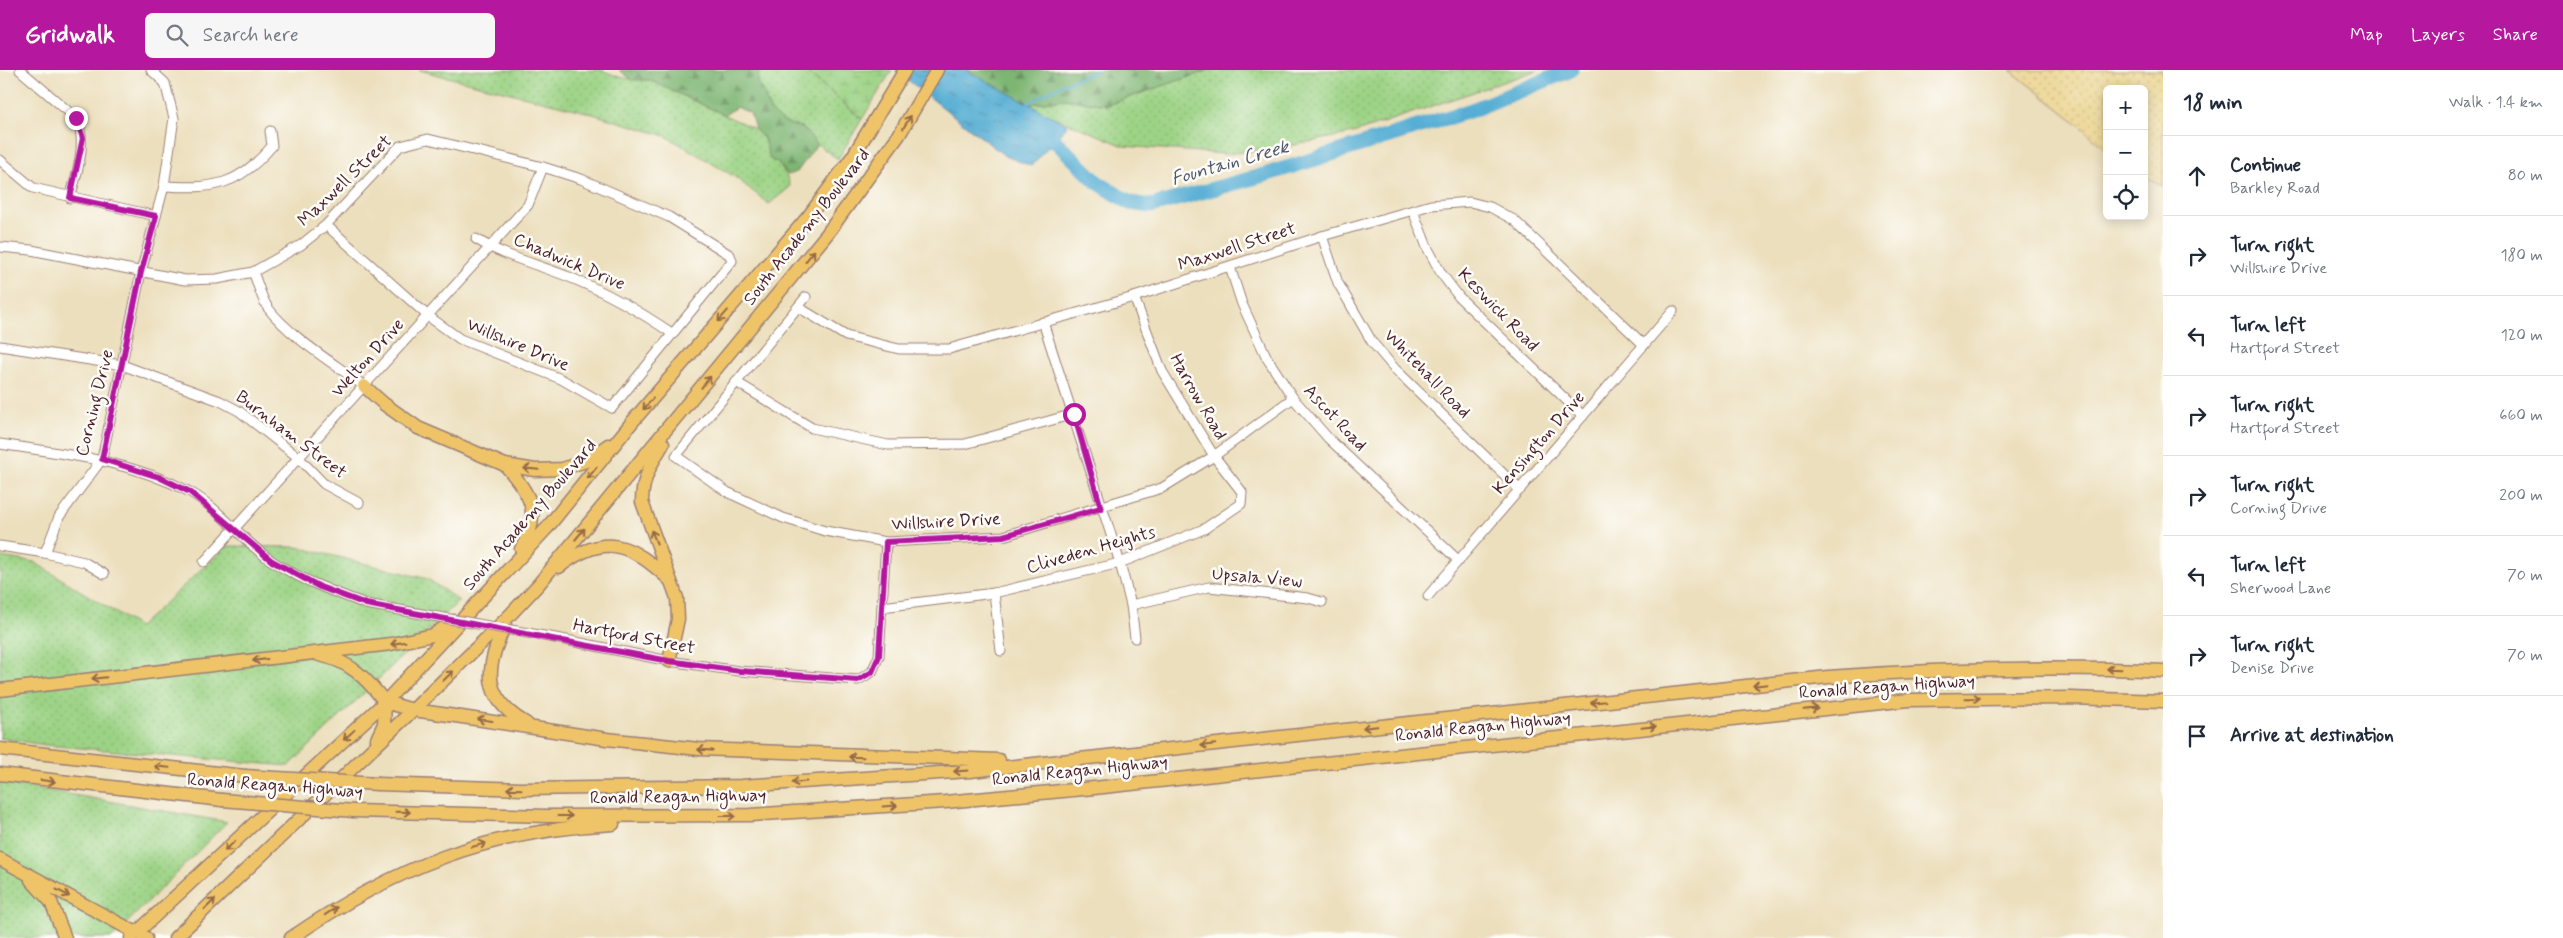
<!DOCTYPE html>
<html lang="en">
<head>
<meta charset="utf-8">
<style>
	:root { --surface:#fff; --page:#f6f6f7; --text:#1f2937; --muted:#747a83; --line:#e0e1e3; --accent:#b5179e }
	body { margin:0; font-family:Mynerve,sans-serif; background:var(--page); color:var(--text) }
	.controls { position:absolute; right:15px; top:15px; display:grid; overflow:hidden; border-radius:8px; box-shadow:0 2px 12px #0003 }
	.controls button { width:45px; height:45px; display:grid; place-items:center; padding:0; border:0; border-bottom:1px solid var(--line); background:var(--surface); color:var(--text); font:25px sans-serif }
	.stop { position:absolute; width:15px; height:15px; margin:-11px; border:4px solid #b5179e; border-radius:50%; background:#fff }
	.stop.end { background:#b5179e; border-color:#fff; box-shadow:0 1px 5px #0008 }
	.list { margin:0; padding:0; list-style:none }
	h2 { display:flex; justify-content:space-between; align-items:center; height:65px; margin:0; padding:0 20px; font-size:21px }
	h2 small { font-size:16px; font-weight:400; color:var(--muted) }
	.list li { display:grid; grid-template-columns:32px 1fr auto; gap:15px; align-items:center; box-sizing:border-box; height:80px; padding:0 20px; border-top:1px solid var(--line) }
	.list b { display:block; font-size:19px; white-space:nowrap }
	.list p { margin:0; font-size:16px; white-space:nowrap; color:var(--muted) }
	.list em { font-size:16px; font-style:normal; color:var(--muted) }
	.icon { flex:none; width:28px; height:28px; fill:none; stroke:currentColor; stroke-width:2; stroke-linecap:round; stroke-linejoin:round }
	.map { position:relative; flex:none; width:2163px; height:868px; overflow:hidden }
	header { display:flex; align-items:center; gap:30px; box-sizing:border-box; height:70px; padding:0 25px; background:var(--accent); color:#fff }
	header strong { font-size:24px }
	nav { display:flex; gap:28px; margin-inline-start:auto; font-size:18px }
	.search { width:350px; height:45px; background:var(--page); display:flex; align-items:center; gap:12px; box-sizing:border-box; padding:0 18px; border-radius:8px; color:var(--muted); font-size:19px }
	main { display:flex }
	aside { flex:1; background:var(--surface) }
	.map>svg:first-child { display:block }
</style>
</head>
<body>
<header>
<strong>Gridwalk</strong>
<div class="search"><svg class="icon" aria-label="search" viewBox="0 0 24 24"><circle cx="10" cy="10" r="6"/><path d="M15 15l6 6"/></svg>Search here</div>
<nav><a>Map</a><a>Layers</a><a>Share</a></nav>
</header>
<main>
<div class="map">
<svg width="2163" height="868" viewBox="0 0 2163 868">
	<defs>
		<pattern id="grass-dots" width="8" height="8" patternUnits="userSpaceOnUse" patternTransform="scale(1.25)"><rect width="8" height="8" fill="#9cd385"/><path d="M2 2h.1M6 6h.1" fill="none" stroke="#88b573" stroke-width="1.8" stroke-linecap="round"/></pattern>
		<pattern id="forest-firs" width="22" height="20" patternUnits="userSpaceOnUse" patternTransform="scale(1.25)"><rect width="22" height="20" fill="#7db572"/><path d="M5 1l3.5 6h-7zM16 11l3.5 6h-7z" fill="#68935e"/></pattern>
		<pattern id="wetland-marsh" width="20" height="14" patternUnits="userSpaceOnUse" patternTransform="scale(1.25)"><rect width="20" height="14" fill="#9cd385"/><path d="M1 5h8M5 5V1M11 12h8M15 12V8" fill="none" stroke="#88b573"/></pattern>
		<pattern id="sand-dots" width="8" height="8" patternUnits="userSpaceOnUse" patternTransform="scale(1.25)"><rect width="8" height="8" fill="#eeda9e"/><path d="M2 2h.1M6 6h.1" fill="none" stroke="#cebb88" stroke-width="1.8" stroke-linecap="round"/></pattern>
		<pattern id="water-ripples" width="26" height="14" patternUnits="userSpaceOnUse" patternTransform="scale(1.25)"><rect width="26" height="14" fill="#57aed4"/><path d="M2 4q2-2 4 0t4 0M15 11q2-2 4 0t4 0" fill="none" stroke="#4a8dac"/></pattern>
	</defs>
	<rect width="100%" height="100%" fill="#fdfcf7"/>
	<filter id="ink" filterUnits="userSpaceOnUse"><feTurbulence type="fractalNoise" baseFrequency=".02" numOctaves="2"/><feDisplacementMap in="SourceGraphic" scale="10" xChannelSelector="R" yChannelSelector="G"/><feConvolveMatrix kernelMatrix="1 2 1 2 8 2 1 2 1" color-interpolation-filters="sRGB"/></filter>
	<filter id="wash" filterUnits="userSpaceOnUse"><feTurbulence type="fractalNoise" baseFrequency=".0096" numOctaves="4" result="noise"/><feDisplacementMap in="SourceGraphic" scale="20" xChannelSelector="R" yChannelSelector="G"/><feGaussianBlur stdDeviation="1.12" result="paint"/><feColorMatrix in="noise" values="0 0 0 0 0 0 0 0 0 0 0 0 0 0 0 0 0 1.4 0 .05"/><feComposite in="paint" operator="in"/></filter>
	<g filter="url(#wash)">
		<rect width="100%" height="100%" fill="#ecdfbd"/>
		<g fill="url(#grass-dots)" stroke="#737958">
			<path d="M419 0H603C618 9 633 10 649 10L755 59 764 69 770 89C782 94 787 104 790 117L769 134 735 107 666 66 586 42Z"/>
			<path d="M759 0H805L862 49 838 89 817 74 802 57C789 56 775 49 768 37 764 28 766 23 758 16Z"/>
			<path d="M1209 0H1538L1353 63 1275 79 1224 84 1124 76 1025 35 1064 29 1107 35Z"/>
			<path d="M227 476 297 477 428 509 459 531 289 696 45 675 0 668V487L34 492 139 557Z"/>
			<path d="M0 712 227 752 112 868H0Z"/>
		</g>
		<g fill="url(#forest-firs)" stroke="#646a4e">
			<path d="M619 0H759L758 15C767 24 764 27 768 36 775 49 789 56 802 57L817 74 797 102 788 105 778 93 770 89 764 69 755 59 750 43 736 37 725 45 649 10H632Z"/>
			<path d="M966 0H1209L1107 35 1064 29 1025 35Z"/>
		</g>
		<path fill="url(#wetland-marsh)" stroke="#737958" d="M805 0H892L862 49Z"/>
		<path fill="url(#sand-dots)" stroke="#9c7c64" d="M2010 0H2163V116L2144 106V19H2107V81L2081 56Z"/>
		<path fill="url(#water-ripples)" stroke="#506680" d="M895 0H966L1068 55 1031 96 1005 86Z"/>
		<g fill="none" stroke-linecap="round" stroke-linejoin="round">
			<path stroke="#57aed4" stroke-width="2.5" d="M1025 35 1061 15 1098 0"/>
			<path stroke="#57aed4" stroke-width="15" d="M1041 57 1097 112 1130 133 1151 136 1264 105 1472 40 1571 0"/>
		</g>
	</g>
	<g filter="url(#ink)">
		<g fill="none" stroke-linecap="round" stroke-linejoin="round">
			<defs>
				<g id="minor">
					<path d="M20 0 76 48C88 72 77 103 70 128"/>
					<path d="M0 90 33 118 156 146"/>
					<path d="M164 116C214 119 238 116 272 76L270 61"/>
					<path d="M1413 141 1427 177 1441 203 1459 227 1583 346"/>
					<path d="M1322 166 1338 213 1372 272 1395 299 1520 420"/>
					<path d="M476 169C505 187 537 194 569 207 606 222 641 242 673 264"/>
					<path d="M0 177 31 180 185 210 217 209 253 202 301 175 326 155 400 76 428 69 543 97 581 109 669 147 730 185 732 191 612 338 561 309 460 269 428 246 326 155"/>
					<path d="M1230 197 1242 234 1267 288 1293 328 1328 368 1459 491"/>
					<path d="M253 202C258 213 261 228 268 238 291 268 334 293 364 316"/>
					<path d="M806 227 676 386 727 422 783 448 825 461 886 472 1003 466 1162 418 1214 386 1293 328"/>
					<path d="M798 237 846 266 899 279H949L1134 227 1322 166 1431 135 1470 132 1490 137 1514 150 1644 275"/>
					<path d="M1043 252 1120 493 1131 535 1135 568"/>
					<path d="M0 276 122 295 220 331 239 341 299 388 324 414 359 433"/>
					<path d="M736 312 812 358 888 375 965 374 1074 344"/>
					<path d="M0 374C64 384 129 390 188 421 220 438 242 471 272 491 301 510 334 522 366 534"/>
					<path d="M0 476 45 483"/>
					<path d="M204 492 528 135 543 97"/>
					<path d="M104 504 84 492 45 483 59 447 102 389 141 202 164 116 174 48 165 13 151 0"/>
					<path d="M994 523 1001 581"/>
					<path d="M1428 526 1673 241"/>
					<path d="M1131 535 1209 517 1308 528 1322 532"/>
					<path d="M882 537 994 523 1120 493 1204 459 1241 434 1242 422 1214 386 1162 301 1134 227"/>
					<path d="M561 569 669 591 739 601 858 610 872 602 879 586 886 472"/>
				</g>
				<g id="highway">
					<path d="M364 316 384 334 418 358 505 395 535 400 562 399 586 391 608 375"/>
					<path d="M663 374C651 394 642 409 642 432L677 528 678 549 669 591"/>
					<path d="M505 395C530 423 543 444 521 479"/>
					<path d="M559 497C605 461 631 474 670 510"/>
					<path d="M505 555C485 598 481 628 527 654"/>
					<path d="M319 585C350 591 366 608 385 632L384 654 377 669"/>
					<path d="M0 620 391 574 433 565 454 551"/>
					<path d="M385 632 413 640 442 644 607 669 699 679 999 690"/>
					<path d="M0 679 245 706"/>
					<path d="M0 704 222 730"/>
					<path d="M378 714 522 719 741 716 970 701 1828 607C1940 599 2051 596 2163 601"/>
					<path d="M354 741 547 746 750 745 945 732 1094 718 1909 630 2070 628 2163 631"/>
					<path d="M0 789 146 868"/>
					<path d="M31 810 51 832 65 868"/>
					<path d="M131 868 385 632 547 458 633 351 808 147 853 86 905 0"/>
					<path d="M175 868 413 640 509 546 538 515 827 164 899 65 937 0"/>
					<path d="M291 868C395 797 486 761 613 754"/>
				</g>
			</defs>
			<use href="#minor" stroke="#9b7f74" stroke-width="11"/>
			<use href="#highway" stroke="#9b7f74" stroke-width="15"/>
			<use href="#minor" stroke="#fff" stroke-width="9"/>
			<use href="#highway" stroke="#efc469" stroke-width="12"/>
			<defs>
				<path id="minor-bridge" d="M366 534 561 569"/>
				<g id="highway-bridge">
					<path d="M245 706 378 714"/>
					<path d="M222 730 354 741"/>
				</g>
			</defs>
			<use href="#minor-bridge" stroke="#9b7f74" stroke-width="11" stroke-linecap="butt"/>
			<use href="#highway-bridge" stroke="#9b7f74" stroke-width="15" stroke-linecap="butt"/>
			<use href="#minor-bridge" stroke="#fff" stroke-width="9"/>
			<use href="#highway-bridge" stroke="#efc469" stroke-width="12"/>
		</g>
		<defs><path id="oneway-shaft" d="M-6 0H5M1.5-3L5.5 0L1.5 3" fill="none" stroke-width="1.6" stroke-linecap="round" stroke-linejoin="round" transform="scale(1.25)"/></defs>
		<g stroke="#946947">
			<use href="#oneway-shaft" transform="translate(907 52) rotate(-59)"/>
			<use href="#oneway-shaft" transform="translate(810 186) rotate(-51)"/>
			<use href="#oneway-shaft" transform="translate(723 246) rotate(131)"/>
			<use href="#oneway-shaft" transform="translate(706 312) rotate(-51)"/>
			<use href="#oneway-shaft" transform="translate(648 334) rotate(131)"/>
			<use href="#oneway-shaft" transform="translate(531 399) rotate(-174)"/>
			<use href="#oneway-shaft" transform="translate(592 403) rotate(129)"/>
			<use href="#oneway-shaft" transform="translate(580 464) rotate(-50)"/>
			<use href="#oneway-shaft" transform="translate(654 467) rotate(-112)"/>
			<use href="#oneway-shaft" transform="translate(398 573) rotate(171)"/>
			<use href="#oneway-shaft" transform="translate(260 590) rotate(173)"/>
			<use href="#oneway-shaft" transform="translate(2114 599) rotate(-178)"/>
			<use href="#oneway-shaft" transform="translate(448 606) rotate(-44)"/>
			<use href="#oneway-shaft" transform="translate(99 608) rotate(174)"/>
			<use href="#oneway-shaft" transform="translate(1760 615) rotate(174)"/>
			<use href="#oneway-shaft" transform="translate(1973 628) rotate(-1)"/>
			<use href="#oneway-shaft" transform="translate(1598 632) rotate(174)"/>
			<use href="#oneway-shaft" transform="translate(1811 639) rotate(-6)"/>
			<use href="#oneway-shaft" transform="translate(485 650) rotate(-172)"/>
			<use href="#oneway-shaft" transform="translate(1370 657) rotate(174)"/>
			<use href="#oneway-shaft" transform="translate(1649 657) rotate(-6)"/>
			<use href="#oneway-shaft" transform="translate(349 665) rotate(137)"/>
			<use href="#oneway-shaft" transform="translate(1208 675) rotate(174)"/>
			<use href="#oneway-shaft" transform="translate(705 680) rotate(-177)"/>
			<use href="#oneway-shaft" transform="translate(856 687) rotate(-178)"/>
			<use href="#oneway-shaft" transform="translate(162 697) rotate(-174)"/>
			<use href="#oneway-shaft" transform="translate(961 701) rotate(176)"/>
			<use href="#oneway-shaft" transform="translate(48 711) rotate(7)"/>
			<use href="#oneway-shaft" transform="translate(799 712) rotate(176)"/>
			<use href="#oneway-shaft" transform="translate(514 719) rotate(-178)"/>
			<use href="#oneway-shaft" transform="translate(890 736) rotate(-4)"/>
			<use href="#oneway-shaft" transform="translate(403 742) rotate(1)"/>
			<use href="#oneway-shaft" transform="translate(565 746)"/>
			<use href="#oneway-shaft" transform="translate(728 746)"/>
			<use href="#oneway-shaft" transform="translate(479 775) rotate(-15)"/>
			<use href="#oneway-shaft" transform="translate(230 776) rotate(137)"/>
			<use href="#oneway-shaft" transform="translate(63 823) rotate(28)"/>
			<use href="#oneway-shaft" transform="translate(210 834) rotate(-44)"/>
			<use href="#oneway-shaft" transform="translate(331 841) rotate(-34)"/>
		</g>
	</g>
	<g fill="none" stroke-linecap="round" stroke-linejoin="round" filter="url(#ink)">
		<path stroke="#b5179e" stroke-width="6" d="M76 48 83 68 70 128 156 146 141 202 102 389 159 407 190 422 272 491 320 517 366 534 669 591 740 601 858 610 872 602 879 586 886 472 1003 466 1101 438 1074 344"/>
	</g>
	<g text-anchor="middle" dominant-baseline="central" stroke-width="5" stroke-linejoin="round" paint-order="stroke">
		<g font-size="18" fill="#4a1f2b" stroke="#fdfcf7">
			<text transform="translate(345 111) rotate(-44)">Maxwell Street</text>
			<text transform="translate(807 157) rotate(-52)">South Academy Boulevard</text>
			<text transform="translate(1237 177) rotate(-18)">Maxwell Street</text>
			<text transform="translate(569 192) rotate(23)">Chadwick Drive</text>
			<text transform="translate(1498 240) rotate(46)">Keswick Road</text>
			<text transform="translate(518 275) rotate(23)">Willshire Drive</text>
			<text transform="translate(368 288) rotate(-48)">Welton Drive</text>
			<text transform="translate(1427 304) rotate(46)">Whitehall Road</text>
			<text transform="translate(1198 327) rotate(60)">Harrow Road</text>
			<text transform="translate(95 333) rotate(-76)">Corning Drive</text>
			<text transform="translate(1335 348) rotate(47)">Ascot Road</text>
			<text transform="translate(291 365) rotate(37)">Burnham Street</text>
			<text transform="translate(1539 373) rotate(-49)">Kensington Drive</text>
			<text transform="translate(530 445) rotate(-49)">South Academy Boulevard</text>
			<text transform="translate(946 452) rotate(-3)">Willshire Drive</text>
			<text transform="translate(1091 480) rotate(-16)">Cliveden Heights</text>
			<text transform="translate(1257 508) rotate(5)">Upsala View</text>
			<text transform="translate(634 567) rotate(11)">Hartford Street</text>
			<text transform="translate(1887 617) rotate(-4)">Ronald Reagan Highway</text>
			<text transform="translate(1483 657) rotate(-6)">Ronald Reagan Highway</text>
			<text transform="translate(1080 701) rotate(-6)">Ronald Reagan Highway</text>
			<text transform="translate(275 716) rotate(4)">Ronald Reagan Highway</text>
			<text transform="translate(678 727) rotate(-1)">Ronald Reagan Highway</text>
		</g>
		<g font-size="19" font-style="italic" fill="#4f586f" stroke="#fdfcf7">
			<text transform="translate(1230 93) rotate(-16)">Fountain Creek</text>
		</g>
	</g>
</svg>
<div class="controls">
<button>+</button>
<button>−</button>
<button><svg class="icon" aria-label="locate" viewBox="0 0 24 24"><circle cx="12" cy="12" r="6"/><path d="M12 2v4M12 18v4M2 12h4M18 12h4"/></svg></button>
</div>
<div class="stop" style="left:1074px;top:344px"></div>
<div class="stop end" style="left:76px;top:48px"></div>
</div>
<aside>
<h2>18 min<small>Walk · 1.4 km</small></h2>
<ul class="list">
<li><svg class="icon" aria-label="ahead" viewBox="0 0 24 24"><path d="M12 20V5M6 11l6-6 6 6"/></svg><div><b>Continue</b><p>Barkley Road</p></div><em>80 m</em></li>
<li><svg class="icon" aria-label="right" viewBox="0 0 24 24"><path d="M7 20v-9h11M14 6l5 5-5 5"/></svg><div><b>Turn right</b><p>Willshire Drive</p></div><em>180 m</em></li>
<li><svg class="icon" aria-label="left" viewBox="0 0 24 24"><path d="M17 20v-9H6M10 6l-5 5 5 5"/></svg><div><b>Turn left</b><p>Hartford Street</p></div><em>120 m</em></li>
<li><svg class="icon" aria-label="right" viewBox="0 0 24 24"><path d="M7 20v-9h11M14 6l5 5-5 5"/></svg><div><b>Turn right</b><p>Hartford Street</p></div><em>660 m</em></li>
<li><svg class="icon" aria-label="right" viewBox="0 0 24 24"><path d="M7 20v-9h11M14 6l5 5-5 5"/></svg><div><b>Turn right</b><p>Corning Drive</p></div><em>200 m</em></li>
<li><svg class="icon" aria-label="left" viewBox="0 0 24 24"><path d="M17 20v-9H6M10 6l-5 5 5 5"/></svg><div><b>Turn left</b><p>Sherwood Lane</p></div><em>70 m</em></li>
<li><svg class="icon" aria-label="right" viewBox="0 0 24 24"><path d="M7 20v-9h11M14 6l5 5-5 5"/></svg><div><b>Turn right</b><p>Denise Drive</p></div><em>70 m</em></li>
<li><svg class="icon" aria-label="arrive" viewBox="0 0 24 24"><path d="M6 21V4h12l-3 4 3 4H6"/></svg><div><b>Arrive at destination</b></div></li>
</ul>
</aside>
</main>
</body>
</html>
